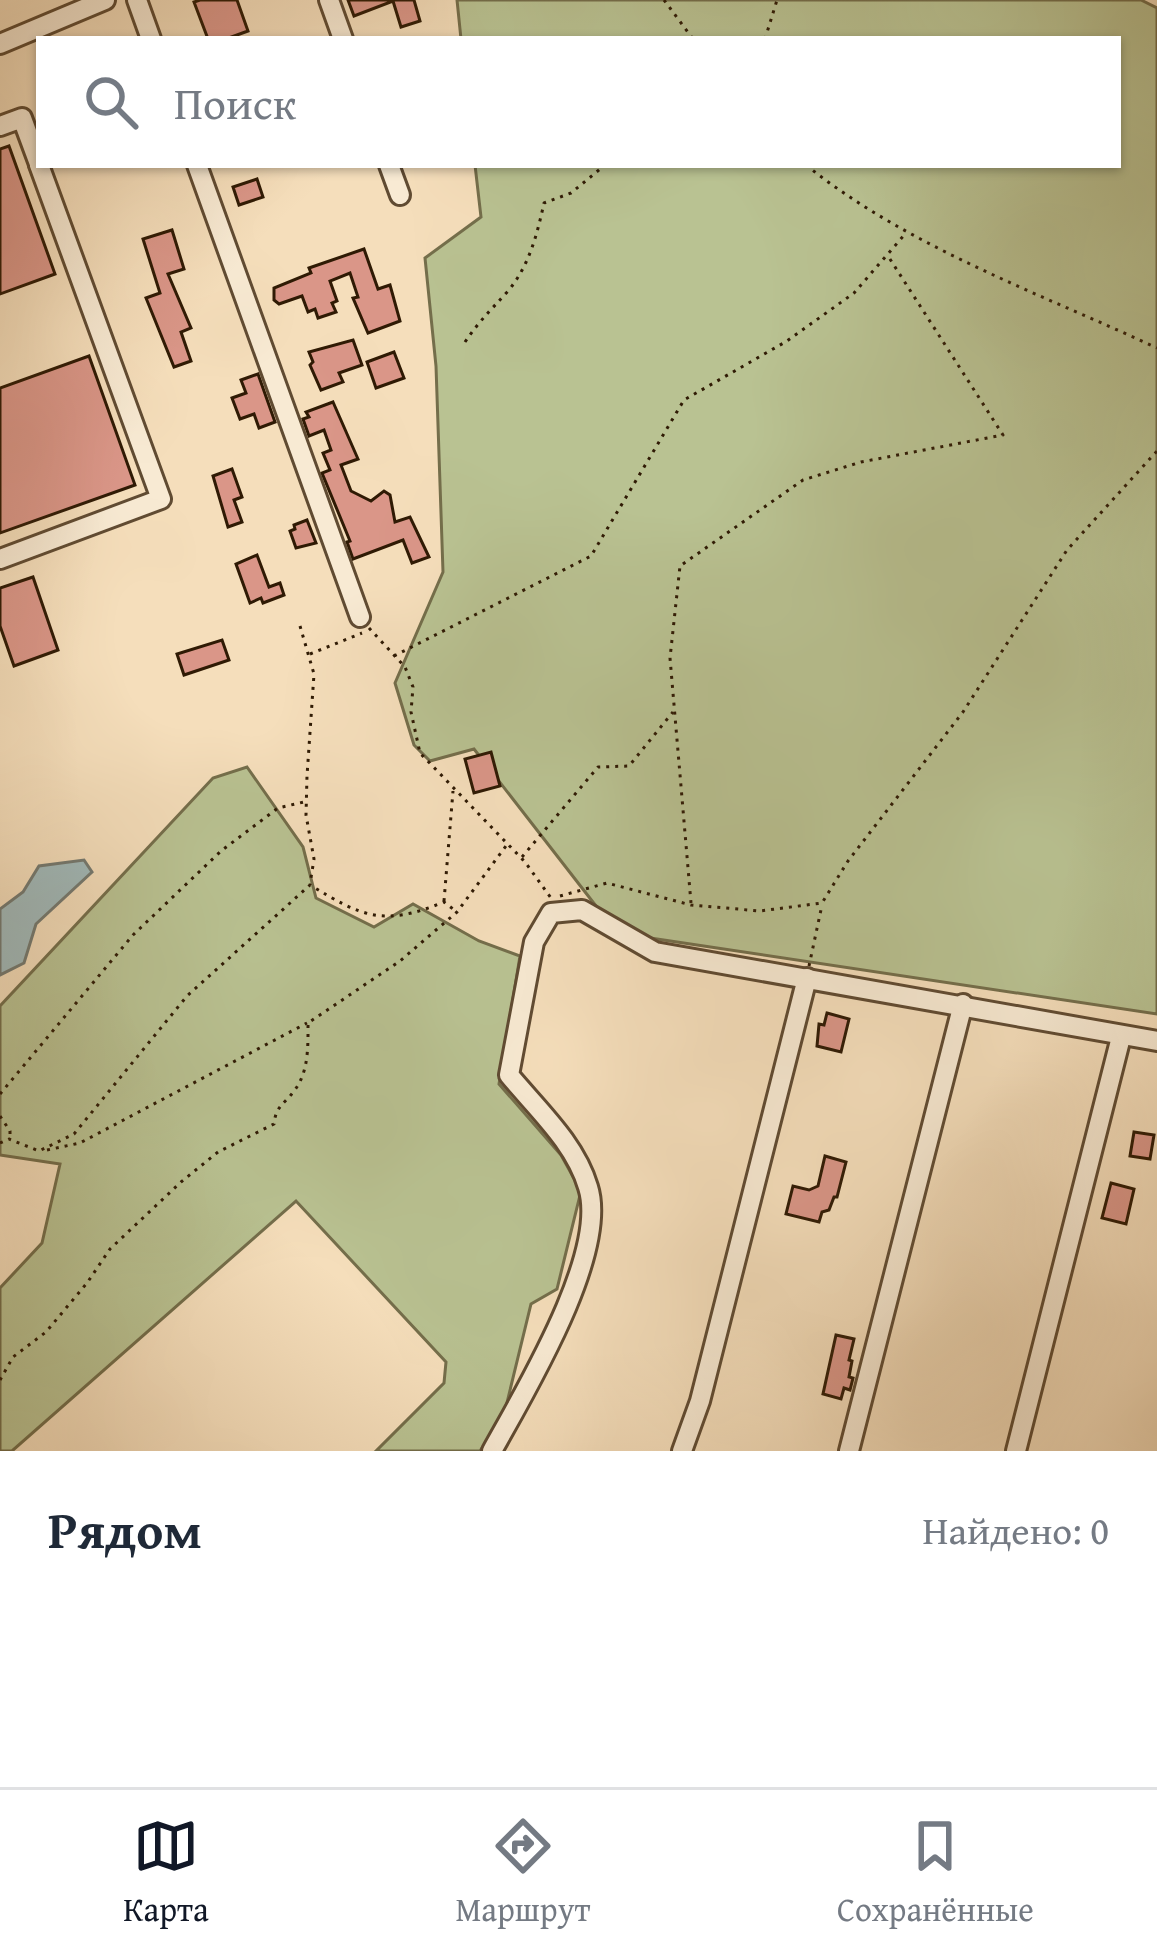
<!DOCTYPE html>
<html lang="ru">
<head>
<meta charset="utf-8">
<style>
	:root { --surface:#fff; --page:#f6f6f7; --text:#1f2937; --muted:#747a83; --line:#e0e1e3; --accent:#111827 }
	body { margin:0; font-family:"Gentium Book Plus",serif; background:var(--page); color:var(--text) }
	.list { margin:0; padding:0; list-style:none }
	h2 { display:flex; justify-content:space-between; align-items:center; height:156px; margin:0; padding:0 48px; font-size:51px }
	h2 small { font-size:39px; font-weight:400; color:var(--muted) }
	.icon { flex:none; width:66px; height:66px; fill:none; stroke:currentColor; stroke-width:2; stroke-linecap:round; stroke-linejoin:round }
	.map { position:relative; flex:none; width:1157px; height:1451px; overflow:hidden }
	.search { position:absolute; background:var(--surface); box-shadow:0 3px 9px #0004; left:36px; right:36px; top:36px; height:132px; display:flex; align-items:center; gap:30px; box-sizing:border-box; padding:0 42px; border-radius:0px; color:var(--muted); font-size:45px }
	.sheet { height:336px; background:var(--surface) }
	nav { display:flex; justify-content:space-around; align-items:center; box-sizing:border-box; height:168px; border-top:3px solid var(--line); background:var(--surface); font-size:33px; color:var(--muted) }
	nav a { display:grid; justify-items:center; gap:6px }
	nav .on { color:var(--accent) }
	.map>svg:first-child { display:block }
</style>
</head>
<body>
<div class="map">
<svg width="1157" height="1451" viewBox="0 0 1157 1451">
	<rect width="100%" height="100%" fill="#f5debb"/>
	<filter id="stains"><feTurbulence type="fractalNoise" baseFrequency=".00167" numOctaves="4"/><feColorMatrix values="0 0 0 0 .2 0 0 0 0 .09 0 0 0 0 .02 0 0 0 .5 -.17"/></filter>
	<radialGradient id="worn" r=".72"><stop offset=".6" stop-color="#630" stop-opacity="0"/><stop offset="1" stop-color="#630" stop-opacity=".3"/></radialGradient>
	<g fill="#b9c292" stroke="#746e4b" stroke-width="3">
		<path d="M457 0H1141L1157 8V1014L617 933 474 749 430 761 414 745 395 683 443 572 436 366 425 258 481 217 475 165H1118V39H461Z"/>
		<path d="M247 767 303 847 316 898 374 927 413 904 479 941 520 956 499 1084 561 1155 581 1191 557 1289 531 1304 503 1419 480 1451H376L444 1383 446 1362 296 1201 12 1451H0V1288L42 1243 60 1164 0 1155V1006L213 778Z"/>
	</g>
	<path fill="#a0b9ba" stroke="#737971" stroke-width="3" d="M84 860 92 872 36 924 24 963 0 975V909L23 892 39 866Z"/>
	<g fill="#da9688" stroke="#2f1a04" stroke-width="3">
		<path d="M200 0H237L248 31 226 39H208L194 2Z"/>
		<path d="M348 0H414L420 21 401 27 393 1 354 16Z"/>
		<path d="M9 146 55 274 0 294V149Z"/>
		<path d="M257 179 263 197 239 205 233 187Z"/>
		<path d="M172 230 184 269 168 274 191 328 181 332 191 361 174 367 146 298 160 293 143 239Z"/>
		<path d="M364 249 378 289 390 285 400 321 368 333 353 298 358 297 350 273 330 281 337 301 332 303 336 312 318 318 315 309 308 312 302 296 279 304 274 300V288L311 273 309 268Z"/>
		<path d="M353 340 362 365 339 373 343 382 321 390 310 365 313 362 309 352Z"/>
		<path d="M394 352 404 378 376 388 367 362Z"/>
		<path d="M89 356 135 485 0 533V388Z"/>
		<path d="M258 374 275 422 259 428 254 414 240 419 232 398 246 393 241 380Z"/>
		<path d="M333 402 358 459 341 465 351 491 371 501 384 491 390 495 395 522 410 517 429 557 412 563 403 540 353 559 347 542 350 541 322 473 330 470 323 453 331 450 324 430 309 436 303 419 309 417 306 412Z"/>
		<path d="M232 469 242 497 234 500 242 522 228 527 213 476Z"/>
		<path d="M307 520 316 543 296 548 290 531 295 529 294 525Z"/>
		<path d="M257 555 269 587 280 583 284 595 263 603 261 598 250 603 236 564Z"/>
		<path d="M33 577 58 650 14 666 0 626V588Z"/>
		<path d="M222 640 229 660 184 675 177 654Z"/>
		<path d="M491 752 500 786 474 793 465 759Z"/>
		<path d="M827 1013 849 1019 841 1052 817 1046 819 1024 824 1025Z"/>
		<path d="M1134 1132 1154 1135 1150 1159 1130 1156Z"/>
		<path d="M825 1156 846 1162 837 1197H834L829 1210 822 1212 819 1222 786 1214 793 1186 809 1190 818 1186Z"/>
		<path d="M1111 1183 1134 1189 1126 1224 1102 1218Z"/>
		<path d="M836 1335 854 1339 849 1360 852 1361 849 1377 853 1378 850 1390 844 1388 841 1399 823 1394Z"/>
	</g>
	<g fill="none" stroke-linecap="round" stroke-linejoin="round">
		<defs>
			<g id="minor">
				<path d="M137 0 151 39"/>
				<path d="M329 0 343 39"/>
				<path d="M0 44 105 0"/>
				<path d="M0 126 22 118 39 164"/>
				<path d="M197 165 360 617"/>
				<path d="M389 165 400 195"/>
				<path d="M0 559 161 499 39 165"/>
				<path d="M492 1451C524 1393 609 1253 588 1187 575 1143 538 1110 509 1075L534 942 551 913 582 910 655 952 1157 1041"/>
				<path d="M682 1451 700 1401 807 978"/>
				<path d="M849 1451 963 1004"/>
				<path d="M1016 1451 1121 1037"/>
			</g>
		</defs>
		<use href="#minor" stroke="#604b32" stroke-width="24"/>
		<g stroke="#2f1a04" stroke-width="3" stroke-dasharray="3 6" stroke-linecap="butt">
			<path d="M664 0 693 39"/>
			<path d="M765 39 777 0"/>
			<path d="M806 165C908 247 1039 293 1157 348"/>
			<path d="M465 342C480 320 491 310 508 291 529 266 537 235 544 203L571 193 605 165"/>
			<path d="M300 626 314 674 307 776 306 815 314 859 310 884"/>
			<path d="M369 628 405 667 413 687 411 712 420 753 525 862 551 898"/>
			<path d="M310 654 362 633"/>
			<path d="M394 656 591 556 684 400 787 341 854 293 906 233"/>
			<path d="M522 857 598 767 629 766 673 712"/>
			<path d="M560 896 607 883 691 905 760 911 822 903 848 861 963 712 1067 550 1157 451"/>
			<path d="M444 901 453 791"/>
			<path d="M691 903 670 658 680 566 803 480 861 462 1003 435 888 256"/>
			<path d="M809 966 822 905"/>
			<path d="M0 1094 133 935 221 851 278 808 308 801"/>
			<path d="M0 1116 10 1131V1138"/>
			<path d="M0 1143 9 1139 39 1151 74 1134 187 996 310 885C363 917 383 927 444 902L457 912"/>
			<path d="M47 1150 80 1143 307 1023"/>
			<path d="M0 1380 13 1357 46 1332 87 1283 110 1249 181 1182 218 1152 274 1124C276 1105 284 1105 294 1091 309 1072 308 1046 308 1023L400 961 457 912 506 846"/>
		</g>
		<use href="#minor" stroke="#f8ead3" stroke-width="18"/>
	</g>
	<rect width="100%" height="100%" filter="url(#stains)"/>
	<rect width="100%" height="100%" fill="url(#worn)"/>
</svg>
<div class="search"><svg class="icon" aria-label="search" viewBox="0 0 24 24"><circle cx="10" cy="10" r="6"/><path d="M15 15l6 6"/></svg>Поиск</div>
</div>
<section class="sheet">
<h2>Рядом<small>Найдено: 0</small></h2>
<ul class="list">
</ul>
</section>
<nav>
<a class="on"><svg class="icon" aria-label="map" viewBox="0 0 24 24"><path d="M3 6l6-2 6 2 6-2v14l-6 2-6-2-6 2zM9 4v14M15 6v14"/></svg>Карта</a>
<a><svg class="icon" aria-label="directions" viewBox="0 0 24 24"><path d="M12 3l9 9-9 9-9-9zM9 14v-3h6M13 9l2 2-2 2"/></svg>Маршрут</a>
<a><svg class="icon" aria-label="saved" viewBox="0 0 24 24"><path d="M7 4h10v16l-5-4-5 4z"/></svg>Сохранённые</a>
</nav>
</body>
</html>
